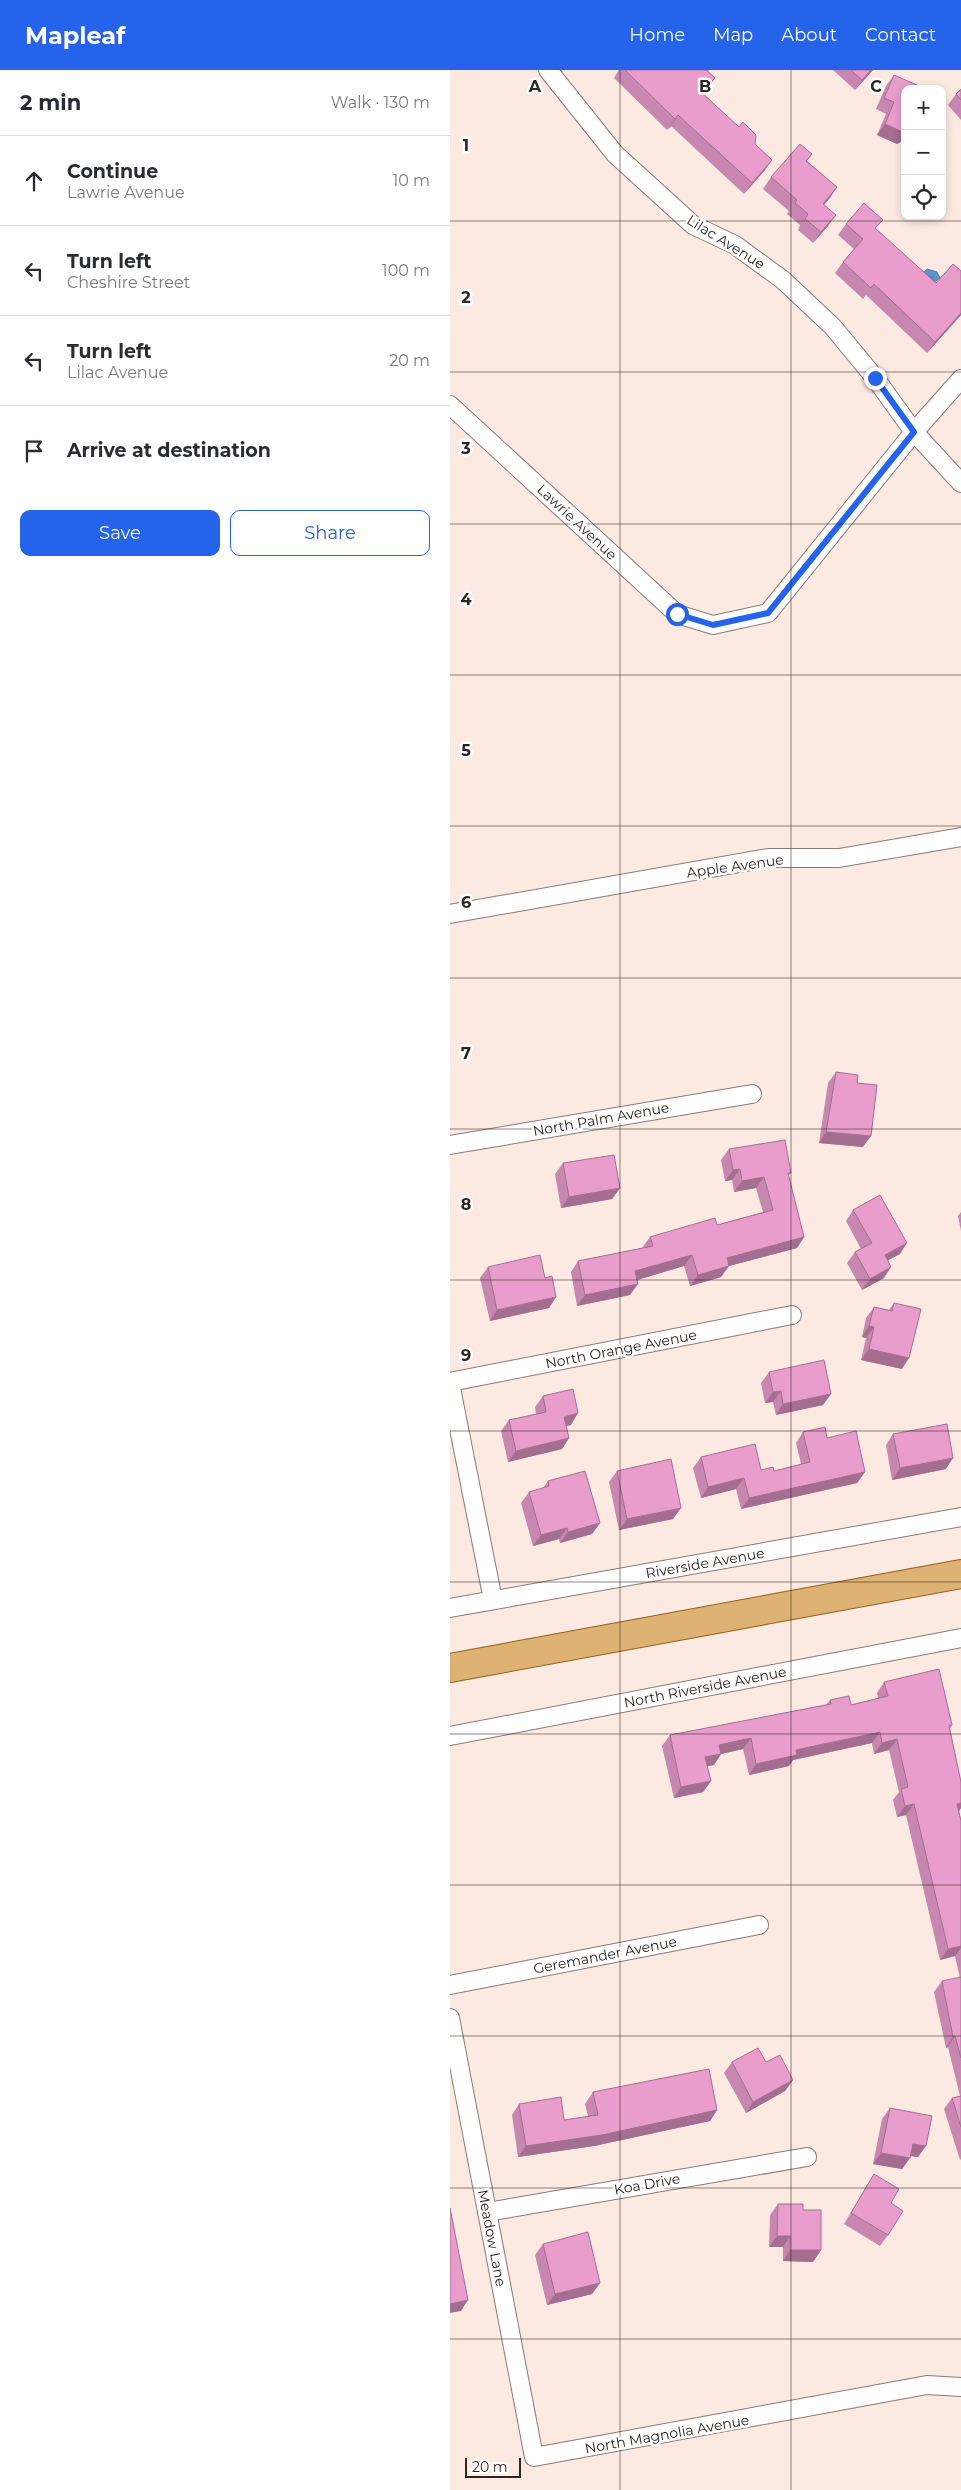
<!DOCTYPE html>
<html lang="en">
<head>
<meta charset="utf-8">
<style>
	:root { --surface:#fff; --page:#f7f7f7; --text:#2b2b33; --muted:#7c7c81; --line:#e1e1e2; --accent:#2563eb }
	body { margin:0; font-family:Montserrat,sans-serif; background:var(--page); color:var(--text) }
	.controls { position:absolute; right:15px; top:15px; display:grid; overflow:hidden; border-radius:10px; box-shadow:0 2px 8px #0003 }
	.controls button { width:45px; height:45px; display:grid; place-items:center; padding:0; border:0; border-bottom:1px solid var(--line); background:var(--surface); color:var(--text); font:25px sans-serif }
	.scale { position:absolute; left:15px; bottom:12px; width:56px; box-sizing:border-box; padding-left:5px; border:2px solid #2c2522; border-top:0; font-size:14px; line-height:18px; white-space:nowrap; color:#2c2522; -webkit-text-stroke:4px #fff; paint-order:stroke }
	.stop { position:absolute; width:15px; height:15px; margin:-11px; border:4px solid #2563eb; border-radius:50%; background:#fff }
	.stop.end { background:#2563eb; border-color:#fff; box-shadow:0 1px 5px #0008 }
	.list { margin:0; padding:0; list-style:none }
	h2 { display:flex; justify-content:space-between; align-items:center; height:65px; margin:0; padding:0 20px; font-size:21px }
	h2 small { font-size:16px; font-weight:400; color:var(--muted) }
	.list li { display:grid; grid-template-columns:32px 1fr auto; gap:15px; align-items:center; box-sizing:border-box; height:90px; padding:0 20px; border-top:1px solid var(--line) }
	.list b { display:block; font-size:19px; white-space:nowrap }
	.list p { margin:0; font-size:16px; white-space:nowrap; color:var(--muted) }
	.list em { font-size:16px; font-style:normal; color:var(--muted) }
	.actions { display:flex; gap:10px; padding:15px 20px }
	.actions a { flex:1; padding:11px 0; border:1px solid var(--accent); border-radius:10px; text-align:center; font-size:18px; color:var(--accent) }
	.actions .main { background:var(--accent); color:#fff }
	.icon { flex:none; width:28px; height:28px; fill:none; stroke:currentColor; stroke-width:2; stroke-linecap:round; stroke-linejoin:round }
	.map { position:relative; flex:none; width:511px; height:2420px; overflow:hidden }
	header { display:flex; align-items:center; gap:30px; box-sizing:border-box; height:70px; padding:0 25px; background:var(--accent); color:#fff }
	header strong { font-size:24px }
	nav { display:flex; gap:28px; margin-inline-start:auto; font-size:18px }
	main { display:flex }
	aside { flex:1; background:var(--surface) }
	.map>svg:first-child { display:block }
</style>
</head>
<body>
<header>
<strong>Mapleaf</strong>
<nav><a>Home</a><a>Map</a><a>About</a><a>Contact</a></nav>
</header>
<main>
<aside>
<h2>2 min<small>Walk · 130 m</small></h2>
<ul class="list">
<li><svg class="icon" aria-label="ahead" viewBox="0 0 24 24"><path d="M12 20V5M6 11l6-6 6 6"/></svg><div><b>Continue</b><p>Lawrie Avenue</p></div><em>10 m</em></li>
<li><svg class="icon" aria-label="left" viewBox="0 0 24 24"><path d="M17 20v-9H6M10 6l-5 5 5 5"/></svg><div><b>Turn left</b><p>Cheshire Street</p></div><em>100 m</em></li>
<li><svg class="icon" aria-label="left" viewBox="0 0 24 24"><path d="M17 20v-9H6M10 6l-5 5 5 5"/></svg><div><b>Turn left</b><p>Lilac Avenue</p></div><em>20 m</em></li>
<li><svg class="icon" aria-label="arrive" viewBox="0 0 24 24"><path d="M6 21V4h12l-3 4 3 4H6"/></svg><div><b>Arrive at destination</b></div></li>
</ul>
<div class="actions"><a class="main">Save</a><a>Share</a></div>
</aside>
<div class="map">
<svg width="511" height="2420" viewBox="0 0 511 2420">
	<defs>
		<pattern id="water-ripples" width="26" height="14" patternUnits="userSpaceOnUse" patternTransform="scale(1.25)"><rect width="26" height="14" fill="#5998d2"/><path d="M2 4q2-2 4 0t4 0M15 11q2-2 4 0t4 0" fill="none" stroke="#4a7caa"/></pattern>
	</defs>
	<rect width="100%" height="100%" fill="#fceae2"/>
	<path fill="url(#water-ripples)" stroke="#4c769d" d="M477 199 487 202 490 208 478 216 463 214Z"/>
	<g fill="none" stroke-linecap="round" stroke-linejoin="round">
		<defs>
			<g id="street">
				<path d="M98 0 165 84 243 155 285 175 333 210 383 257 425 308 464 362 511 413"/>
				<path d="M0 335 227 544 263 555 318 543 464 362 511 309"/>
				<path d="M0 844 318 788H389L511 767"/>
				<path d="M0 1075 302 1024"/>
				<path d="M0 1312 342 1245"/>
				<path d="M0 1313 43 1530"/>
				<path d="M0 1538 511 1447"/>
				<path d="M0 1666 511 1568"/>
				<path d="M0 1915 309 1855"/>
				<path d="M0 1948 84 2387 477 2315 511 2317"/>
				<path d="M37 2142 357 2087"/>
			</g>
			<path id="primary" d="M0 1598 511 1504"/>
		</defs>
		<use href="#street" stroke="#8b7a74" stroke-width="20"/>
		<use href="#primary" stroke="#915f1a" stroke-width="30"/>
		<use href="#street" stroke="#fff" stroke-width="18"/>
		<use href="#primary" stroke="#deb273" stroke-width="28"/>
	</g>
	<g fill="#c887b0">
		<path d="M169 0H259L258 1 265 8 257 19 253 23 322 90 314 101 294 124 221 56 217 60 164 8Z"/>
		<path d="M383 0H423L405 20Z"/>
		<path d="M444 5 455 19V70L447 74 427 65 436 44 426 39 436 16Z"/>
		<path d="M511 19V50L498 35 506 24Z"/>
		<path d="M362 84 357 91 387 117 374 135 378 156 363 173 348 160 350 155 337 144 339 141 313 119 321 107Z"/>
		<path d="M396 154 426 159 486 213 511 201V245L477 283 416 225 413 229 385 203 393 192 404 179 388 165Z"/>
		<path d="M386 1002 407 1013 413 1077 369 1073 378 1013Z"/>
		<path d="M279 1079 341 1103 338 1106 354 1167 347 1178 279 1196 271 1207 240 1216 234 1196 187 1210 180 1225 127 1236 121 1202 128 1191 192 1178 200 1167 267 1155 313 1142 306 1118 284 1122 282 1110 275 1111 271 1090Z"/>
		<path d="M113 1093 170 1118 162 1129 111 1138 105 1104Z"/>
		<path d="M403 1140 450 1184 438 1190 434 1208 412 1220 397 1193 405 1182 411 1179 396 1151Z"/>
		<path d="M511 1142V1161L508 1146Z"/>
		<path d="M38 1197 95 1208 106 1227 99 1238 40 1251 30 1208Z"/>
		<path d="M444 1233 452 1299 411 1290 416 1268 412 1267 416 1248 424 1237 439 1240Z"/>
		<path d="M319 1302 373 1335 326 1345 323 1332 315 1333 311 1313Z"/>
		<path d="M93 1326 121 1355 116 1356 119 1368 112 1379 58 1392 51 1361 59 1350 86 1344 85 1337Z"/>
		<path d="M353 1362 377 1368 415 1402 407 1413 291 1439 286 1419 251 1428 243 1398 251 1387 311 1400 324 1401 351 1394 346 1373Z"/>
		<path d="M443 1364 496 1399 442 1410 436 1375Z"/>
		<path d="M167 1401 223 1449 169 1460 159 1412Z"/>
		<path d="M98 1411 150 1453 142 1464 110 1473 109 1469 83 1476 71 1433 79 1422 93 1418Z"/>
		<path d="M434 1612 502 1655 500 1659 511 1712V1738L509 1741 511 1751V2089L510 2090 494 2039 502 2028 510 2026 498 1977 496 1978 484 1922 492 1911 510 1908 505 1886 490 1890 456 1745 447 1747 443 1730 449 1722 439 1680 424 1684 422 1673 343 1690 339 1696 299 1705 293 1679 271 1684 264 1695 257 1696 261 1711 253 1722 224 1728 212 1676 220 1665 376 1635 380 1630 401 1635 428 1628 427 1623Z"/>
		<path d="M282 1992H316L343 2010 335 2021 296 2043 274 2003Z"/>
		<path d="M143 2022 267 2040 260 2051 144 2076 68 2087 62 2045 69 2034 114 2050 138 2046 135 2034Z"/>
		<path d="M440 2038 468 2087 460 2086V2088L452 2099 423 2094 432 2049Z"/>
		<path d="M424 2104 441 2133 438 2165 430 2176 394 2154 417 2115Z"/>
		<path d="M328 2134 353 2140 371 2180 363 2192 333 2191V2177H319L320 2145Z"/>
		<path d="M93 2174 150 2213 142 2224 97 2235 85 2185Z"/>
	</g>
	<g fill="#a36e90">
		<path d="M421 0H423L405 20 412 10Z"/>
		<path d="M265 8 257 19 243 33 251 22Z"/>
		<path d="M228 45 221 56 217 60 225 49Z"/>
		<path d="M435 54 455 63V69L447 74 427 65Z"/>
		<path d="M322 90 314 101 294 124 302 113Z"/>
		<path d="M387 117 380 128 365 145 373 134Z"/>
		<path d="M386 145 378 156 363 173 371 162Z"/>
		<path d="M511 243V245L477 283 485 272Z"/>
		<path d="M376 1062 421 1066 413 1077 369 1073Z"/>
		<path d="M290 1099 282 1110 275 1111 283 1100Z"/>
		<path d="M314 1107 306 1118 284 1122 292 1111Z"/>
		<path d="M170 1118 162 1129 111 1138 119 1127Z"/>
		<path d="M354 1167 347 1178 279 1196 271 1207 240 1216 248 1205 277 1188Z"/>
		<path d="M457 1173 450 1184 427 1196 435 1185Z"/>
		<path d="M242 1185 234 1196 177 1213 185 1201Z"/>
		<path d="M441 1197 434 1208 412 1220 420 1209Z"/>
		<path d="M188 1214 180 1225 127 1236 135 1225Z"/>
		<path d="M106 1227 99 1238 40 1251 47 1240Z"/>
		<path d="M419 1256 424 1257 416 1268 412 1267Z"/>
		<path d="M419 1279 459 1288 452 1299 411 1290Z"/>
		<path d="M331 1321 323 1332 315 1333 323 1322Z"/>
		<path d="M381 1324 373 1335 326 1345 333 1334Z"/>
		<path d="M128 1343 121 1355 107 1358 114 1347Z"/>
		<path d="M119 1368 112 1379 58 1392 66 1381Z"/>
		<path d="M503 1388 496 1399 442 1410 450 1398Z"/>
		<path d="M415 1402 407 1413 291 1439 299 1428Z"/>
		<path d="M294 1408 286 1419 251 1428 258 1417Z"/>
		<path d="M231 1438 223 1449 169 1460 177 1449Z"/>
		<path d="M150 1453 142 1464 110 1473 118 1462Z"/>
		<path d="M117 1458 109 1469 83 1476 91 1465Z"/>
		<path d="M430 1662 422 1673 343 1690 339 1696 299 1705 306 1694 346 1680Z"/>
		<path d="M301 1668 293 1679 271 1684 264 1695 248 1698 255 1687 269 1675Z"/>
		<path d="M447 1669 439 1680 424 1684 432 1673Z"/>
		<path d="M261 1711 253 1722 224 1728 231 1717Z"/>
		<path d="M511 1733V1738L508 1743 507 1734Z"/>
		<path d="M464 1734 456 1745 447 1747 455 1736Z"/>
		<path d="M511 1876V1878L505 1886 490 1890 498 1879Z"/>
		<path d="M505 1966 498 1977 496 1978 503 1967Z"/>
		<path d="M343 2010 335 2021 296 2043 303 2032Z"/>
		<path d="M267 2040 260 2051 144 2076 68 2087 76 2076Z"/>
		<path d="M463 2074 476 2076 468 2087 455 2085Z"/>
		<path d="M431 2083 460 2088 452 2099 423 2094Z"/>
		<path d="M327 2166H340L333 2177H319Z"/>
		<path d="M340 2180H371L363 2192 333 2191Z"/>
		<path d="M150 2213 142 2224 97 2235 105 2224Z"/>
		<path d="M18 2230 11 2241 0 2243V2234Z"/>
	</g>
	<g fill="#e99dcd" stroke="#a36e90">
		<path d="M175 0H256L265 8 251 22 289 57 293 52 306 65 305 74 322 90 302 113 228 45 225 49Z"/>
		<path d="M401 0H421L412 10Z"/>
		<path d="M444 5 476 19H455V63L435 54 444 32 434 28Z"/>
		<path d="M511 19V30L506 24Z"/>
		<path d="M350 74 362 84 356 91 387 117 373 134 386 145 371 162 355 149 358 144 345 133 347 130 321 107Z"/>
		<path d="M414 133 433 150 425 158 486 213 503 194 511 201V243L485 272 424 214 421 218 393 192 413 169 396 154Z"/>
		<path d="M386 1002 408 1005 407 1013 427 1015 421 1066 376 1062Z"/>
		<path d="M335 1070 341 1103H338L354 1167 277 1188 279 1196 248 1205 242 1185 185 1201 188 1214 135 1225 128 1191 203 1176 200 1167 265 1148 267 1155 323 1140 314 1107 292 1111 290 1099 283 1100 279 1079Z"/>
		<path d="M164 1085 170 1118 119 1127 113 1093Z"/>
		<path d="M430 1125 457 1173 435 1185 441 1197 420 1209 405 1182 422 1173 403 1140Z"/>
		<path d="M90 1185 95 1208 102 1206 106 1227 47 1240 38 1197Z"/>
		<path d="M444 1233 471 1239 459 1288 419 1279 424 1257 419 1256 424 1237 442 1241Z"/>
		<path d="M374 1290 381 1324 333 1334 331 1321 323 1322 319 1302Z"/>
		<path d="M123 1319 128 1343 114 1347 119 1368 66 1381 59 1350 96 1342 93 1326Z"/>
		<path d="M497 1354 503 1388 450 1398 443 1364Z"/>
		<path d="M375 1357 377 1368 406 1361 415 1402 299 1428 294 1408 258 1417 251 1387 305 1374 311 1400 323 1397 324 1401 360 1392 353 1362Z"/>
		<path d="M221 1389 231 1438 177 1449 167 1401Z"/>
		<path d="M135 1401 150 1453 118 1462 117 1458 91 1465 79 1422 99 1416 98 1411Z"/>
		<path d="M489 1599 502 1655 499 1656 511 1712V1733L507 1734 511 1751V1876L498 1879 464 1734 455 1736 451 1719 458 1717 447 1669 432 1673 430 1662 346 1680 347 1685 306 1694 301 1668 269 1675 271 1684 255 1687 261 1711 231 1717 220 1665 381 1634 380 1630 399 1626 401 1635 438 1626 434 1612Z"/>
		<path d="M511 1907V1988L505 1966 503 1967 492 1911Z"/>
		<path d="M308 1978 316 1992 330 1985 343 2010 303 2032 282 1992Z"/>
		<path d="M259 1999 267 2040 152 2065 76 2076 69 2034 111 2027 114 2050 148 2045 143 2022Z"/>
		<path d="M511 2026V2057L502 2028Z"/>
		<path d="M440 2038 482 2046 476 2076 463 2074 460 2088 431 2083Z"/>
		<path d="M424 2104 449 2119 441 2133 453 2141 438 2165 401 2143Z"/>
		<path d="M328 2134H353V2140H371V2180H340V2166H327Z"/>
		<path d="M0 2138 18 2230 0 2234Z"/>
		<path d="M138 2162 150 2213 105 2224 93 2174Z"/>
	</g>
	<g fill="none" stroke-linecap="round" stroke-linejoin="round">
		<path stroke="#2563eb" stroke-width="6" d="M227 544 263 555 318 543 464 362 425 308"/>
	</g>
	<path fill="none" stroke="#2c2522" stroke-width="1" stroke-opacity="0.55" d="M170 0V2420M341 0V2420M0 151H511M0 302H511M0 454H511M0 605H511M0 756H511M0 908H511M0 1059H511M0 1210H511M0 1361H511M0 1512H511M0 1664H511M0 1815H511M0 1966H511M0 2118H511M0 2269H511"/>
	<g text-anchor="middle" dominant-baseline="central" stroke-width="5" stroke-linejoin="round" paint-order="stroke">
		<g font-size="14" fill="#2c2522" stroke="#fff">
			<text transform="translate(276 172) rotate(32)">Lilac Avenue</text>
			<text transform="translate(127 452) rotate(43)">Lawrie Avenue</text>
			<text transform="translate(285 796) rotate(-8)">Apple Avenue</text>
			<text transform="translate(151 1049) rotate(-10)">North Palm Avenue</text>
			<text transform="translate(171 1279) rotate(-11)">North Orange Avenue</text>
			<text transform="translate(255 1493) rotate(-10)">Riverside Avenue</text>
			<text transform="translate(255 1617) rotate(-11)">North Riverside Avenue</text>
			<text transform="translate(155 1885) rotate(-11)">Geremander Avenue</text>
			<text transform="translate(197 2114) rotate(-10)">Koa Drive</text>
			<text transform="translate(42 2168) rotate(79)">Meadow Lane</text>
			<text transform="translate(217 2364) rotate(-10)">North Magnolia Avenue</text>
		</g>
	</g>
	<g font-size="16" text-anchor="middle" font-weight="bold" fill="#2c2522" stroke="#fff" stroke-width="5" stroke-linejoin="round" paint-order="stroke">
		<text x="85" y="22">A</text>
		<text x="255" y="22">B</text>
		<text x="426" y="22">C</text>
		<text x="16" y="81">1</text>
		<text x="16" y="233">2</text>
		<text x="16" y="384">3</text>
		<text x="16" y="535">4</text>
		<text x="16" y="686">5</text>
		<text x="16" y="838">6</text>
		<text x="16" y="989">7</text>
		<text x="16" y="1140">8</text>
		<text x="16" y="1291">9</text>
	</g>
</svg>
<div class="controls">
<button>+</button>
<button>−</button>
<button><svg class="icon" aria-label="locate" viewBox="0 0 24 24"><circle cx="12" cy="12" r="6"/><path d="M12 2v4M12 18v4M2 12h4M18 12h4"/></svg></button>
</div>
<div class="scale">20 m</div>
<div class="stop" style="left:227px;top:544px"></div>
<div class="stop end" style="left:425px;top:308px"></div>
</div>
</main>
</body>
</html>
